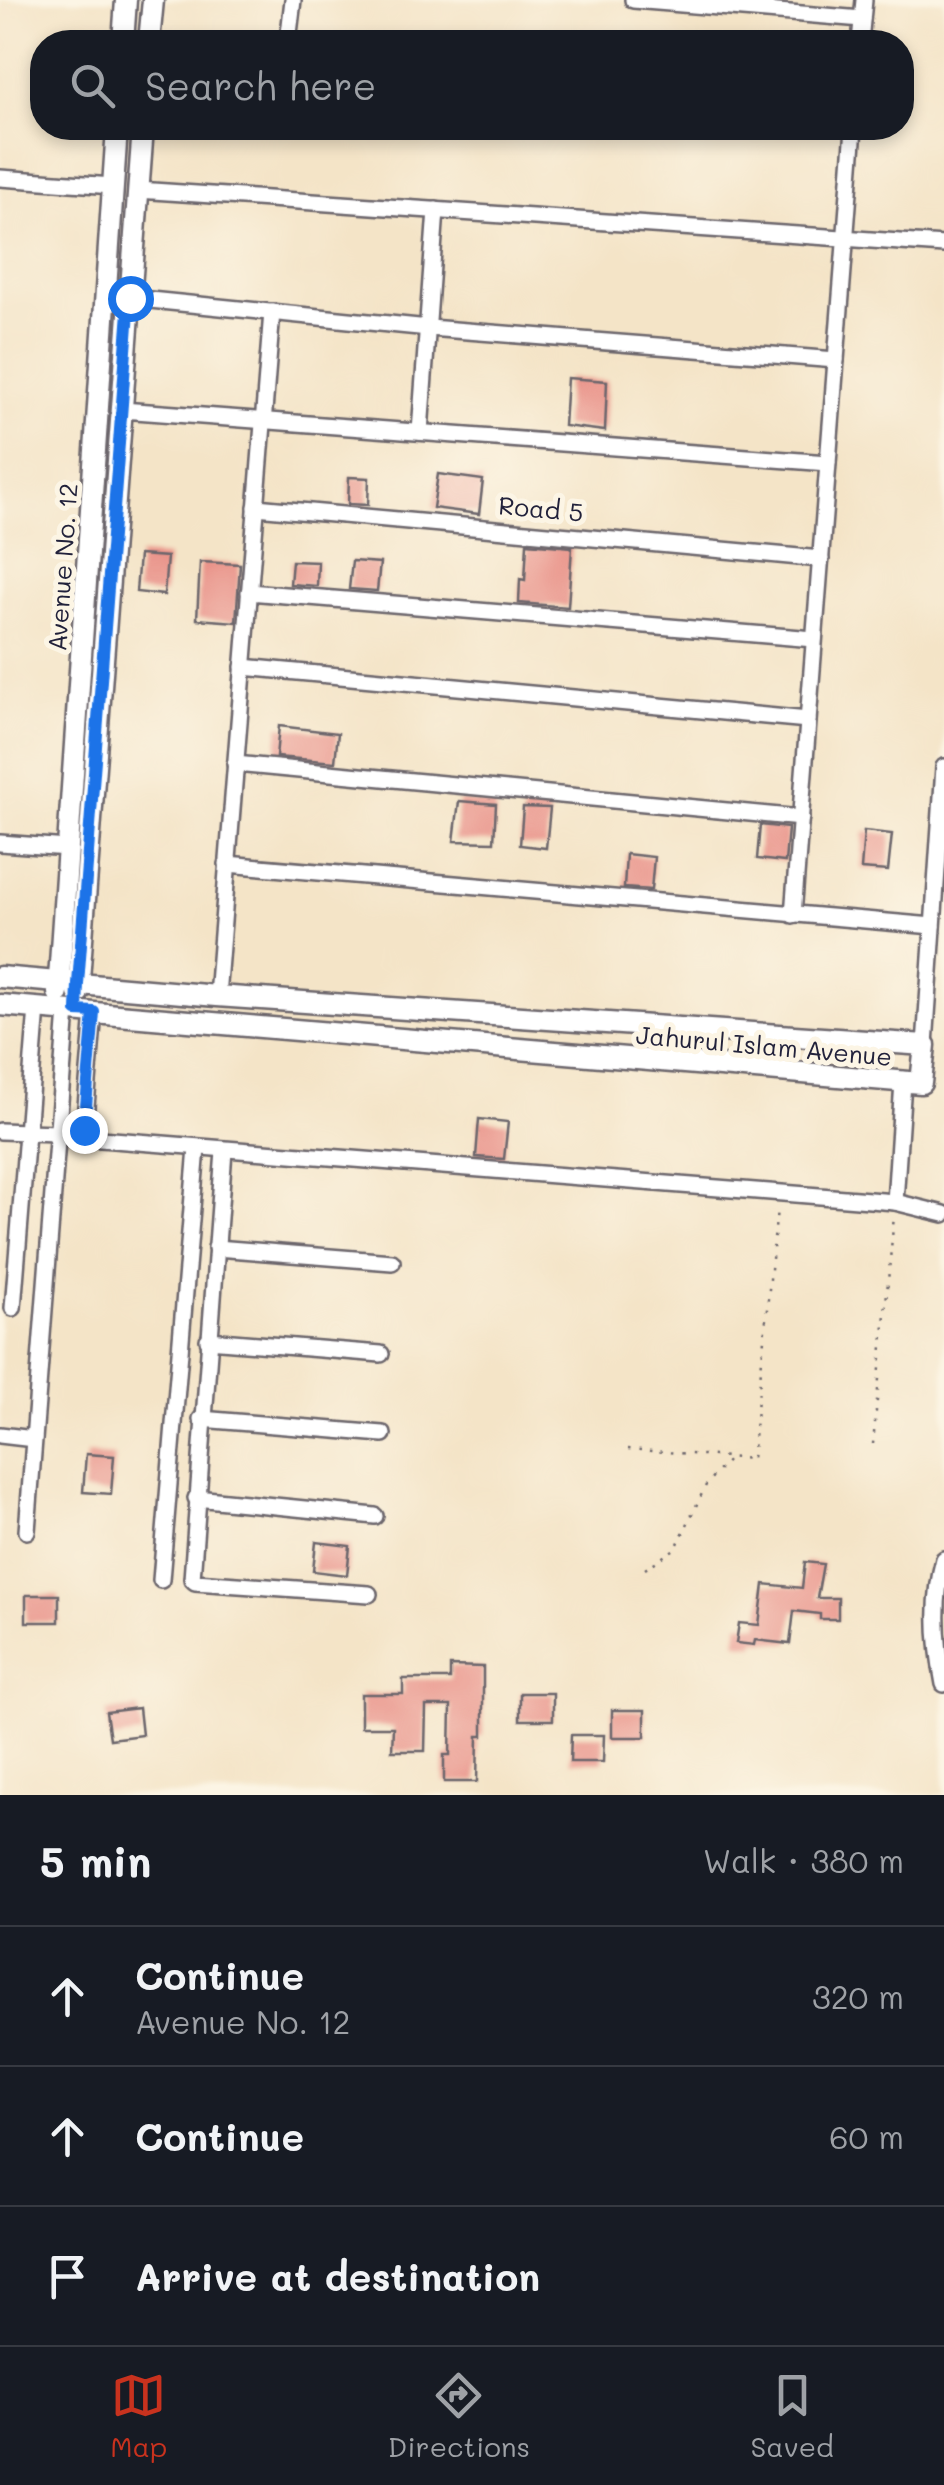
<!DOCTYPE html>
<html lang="en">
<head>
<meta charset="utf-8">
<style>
	:root { --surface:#171b24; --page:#242831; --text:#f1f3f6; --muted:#9ea1a6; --line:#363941; --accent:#c8321e }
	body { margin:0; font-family:Mali,sans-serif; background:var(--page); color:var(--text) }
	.stop { position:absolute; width:30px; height:30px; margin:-22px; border:8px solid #1a73e8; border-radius:50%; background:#fff }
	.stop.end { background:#1a73e8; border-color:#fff; box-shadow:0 2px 10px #0008 }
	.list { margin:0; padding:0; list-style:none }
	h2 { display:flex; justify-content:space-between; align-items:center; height:130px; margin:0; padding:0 40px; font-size:42px }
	h2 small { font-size:32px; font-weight:400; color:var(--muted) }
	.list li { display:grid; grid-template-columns:65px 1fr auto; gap:30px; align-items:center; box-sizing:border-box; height:140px; padding:0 40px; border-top:2px solid var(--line) }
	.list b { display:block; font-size:38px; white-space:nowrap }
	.list p { margin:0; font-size:32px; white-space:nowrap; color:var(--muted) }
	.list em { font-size:32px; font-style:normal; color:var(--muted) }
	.icon { flex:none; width:55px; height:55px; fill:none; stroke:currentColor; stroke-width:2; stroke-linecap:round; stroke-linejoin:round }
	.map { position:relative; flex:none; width:944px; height:1795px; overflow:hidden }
	.search { position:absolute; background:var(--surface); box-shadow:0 5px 15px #0003; left:30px; right:30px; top:30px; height:110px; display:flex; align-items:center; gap:25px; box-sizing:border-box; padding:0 35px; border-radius:40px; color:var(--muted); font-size:38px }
	.sheet { height:550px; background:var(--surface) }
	nav { display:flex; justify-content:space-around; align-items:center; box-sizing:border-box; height:140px; border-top:2px solid var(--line); background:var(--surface); font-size:28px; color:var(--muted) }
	nav a { display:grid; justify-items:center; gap:5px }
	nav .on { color:var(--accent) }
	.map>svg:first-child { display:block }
</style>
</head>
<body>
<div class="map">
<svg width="944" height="1795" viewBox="0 0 944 1795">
	<rect width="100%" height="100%" fill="#fcf5e5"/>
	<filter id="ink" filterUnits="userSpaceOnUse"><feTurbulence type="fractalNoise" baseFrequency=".01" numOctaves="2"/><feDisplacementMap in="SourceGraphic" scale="20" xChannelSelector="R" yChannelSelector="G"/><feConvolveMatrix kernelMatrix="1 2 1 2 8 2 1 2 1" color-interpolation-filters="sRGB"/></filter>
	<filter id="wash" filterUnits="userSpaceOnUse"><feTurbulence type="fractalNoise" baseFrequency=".0048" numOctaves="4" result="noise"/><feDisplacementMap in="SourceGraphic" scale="40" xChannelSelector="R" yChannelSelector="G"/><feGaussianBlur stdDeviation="2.25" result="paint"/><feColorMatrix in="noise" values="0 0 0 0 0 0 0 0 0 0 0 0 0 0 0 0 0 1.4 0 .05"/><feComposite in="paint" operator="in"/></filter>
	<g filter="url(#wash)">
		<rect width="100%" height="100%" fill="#f4e4c7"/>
		<g id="blocks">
			<g fill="#e99389">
				<path d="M567 378 607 381 605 431 564 426Z"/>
				<path d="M438 474 483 480 479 514 433 508Z"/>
				<path d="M349 477 369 478 368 505 348 504Z"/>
				<path d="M527 543 572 547 568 607 519 603 520 579 525 580Z"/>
				<path d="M139 555 167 557 164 595 136 592Z"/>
				<path d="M292 561 318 562 317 586 290 584Z"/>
				<path d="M352 561 380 563 377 591 349 589Z"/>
				<path d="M200 562 240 564 236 622 197 619Z"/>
				<path d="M279 726 338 733 335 762 276 757Z"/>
				<path d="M459 801 496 804 494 842 454 841Z"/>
				<path d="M523 807 550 808 546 848 520 845Z"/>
				<path d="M760 825 788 828 785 862 757 859Z"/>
				<path d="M864 831 892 834 888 871 861 869Z"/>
				<path d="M626 854 654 857 651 890 624 888Z"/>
				<path d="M479 1119 508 1122 504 1159 476 1157Z"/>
				<path d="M86 1454 114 1456 111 1494 83 1492Z"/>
				<path d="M316 1542 350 1546 347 1575 313 1571Z"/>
				<path d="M805 1562 823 1564 817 1598H838V1619H820V1614L794 1611 790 1644 755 1640 754 1645 736 1643 739 1623 759 1625 764 1584 802 1588Z"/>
				<rect x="26" y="1595" width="33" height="27"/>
				<path d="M450 1666 483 1667V1736H478L477 1782H444V1755H450L451 1706H426L425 1751H392L393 1727H361V1694H403V1679H450Z"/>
				<rect x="520" y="1693" width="33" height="27"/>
				<path d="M139 1708 142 1735 110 1739 106 1712Z"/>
				<rect x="612" y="1710" width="33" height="27"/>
				<path d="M571 1735H604L603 1762H570Z"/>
			</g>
		</g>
	</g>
	<g filter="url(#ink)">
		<use href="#blocks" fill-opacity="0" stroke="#6c666c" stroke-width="2.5"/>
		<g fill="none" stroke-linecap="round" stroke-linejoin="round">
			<defs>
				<g id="minor">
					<path d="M633 0 862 19"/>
					<path d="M288 42 293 0"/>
					<path d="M860 42 864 0"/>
					<path d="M0 178 113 186"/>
					<path d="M138 190 944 245"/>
					<path d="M130 298 429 328 836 360"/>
					<path d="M122 410 828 463"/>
					<path d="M420 432 436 210"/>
					<path d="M256 507 821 559"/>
					<path d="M249 592 814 639"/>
					<path d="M243 667 808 720"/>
					<path d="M235 764 801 818"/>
					<path d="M0 843 68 848"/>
					<path d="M227 864 933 926"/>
					<path d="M793 915 854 128"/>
					<path d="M217 996 272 312"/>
					<path d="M94 1012 84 1130 88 1138 895 1202 944 1214"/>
					<path d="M925 1045 944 767"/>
					<path d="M0 1131 56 1133"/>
					<path d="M224 1151 192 1579 195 1582 369 1594"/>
					<path d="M895 1202 903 1082"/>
					<path d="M216 1248 392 1262"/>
					<path d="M13 1308 37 1008"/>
					<path d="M208 1340 381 1354"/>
					<path d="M201 1419 383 1434"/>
					<path d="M0 1435 34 1439"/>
					<path d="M196 1498 375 1516"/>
					<path d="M27 1531 67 1011"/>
					<path d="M944 1559C933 1599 936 1644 944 1684"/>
					<path d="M161 1580 197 1148"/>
				</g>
				<g id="tertiary">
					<path d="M123 42 126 0"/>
					<path d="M149 42 153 0"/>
					<path d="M0 977 217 996 925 1045 921 1083 0 1005"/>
					<path d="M58 993 117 128"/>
					<path d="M78 993 143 128"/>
				</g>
			</defs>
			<use href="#minor" stroke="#6c666c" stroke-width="20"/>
			<use href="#tertiary" stroke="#6c666c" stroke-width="25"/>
			<g stroke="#6c666c" stroke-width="2.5" stroke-dasharray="2.5 8" stroke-linecap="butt">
				<path d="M873 1444 894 1216"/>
				<path d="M628 1449 752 1459 777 1209"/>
				<path d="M645 1569 676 1548 707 1483 730 1458"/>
			</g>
			<use href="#minor" stroke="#fff" stroke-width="15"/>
			<use href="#tertiary" stroke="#fff" stroke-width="20"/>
		</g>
	</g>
	<g fill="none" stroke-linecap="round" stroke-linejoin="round" filter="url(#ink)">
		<path stroke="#1a73e8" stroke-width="12" d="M84 1130 94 1012 77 1011 78 984 130 298"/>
	</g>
	<g text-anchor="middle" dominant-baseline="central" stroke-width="10" stroke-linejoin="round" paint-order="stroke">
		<g font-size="25" fill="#22223b" stroke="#fcf5e5">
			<text transform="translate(541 508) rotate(5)">Road 5</text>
			<text transform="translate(62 567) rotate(-86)">Avenue No. 12</text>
			<text transform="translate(764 1045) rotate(5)">Jahurul Islam Avenue</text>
		</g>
	</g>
</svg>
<div class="stop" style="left:130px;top:298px"></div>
<div class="stop end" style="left:84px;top:1130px"></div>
<div class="search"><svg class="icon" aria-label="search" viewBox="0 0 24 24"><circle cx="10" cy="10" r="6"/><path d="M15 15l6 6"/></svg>Search here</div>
</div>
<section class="sheet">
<h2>5 min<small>Walk · 380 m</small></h2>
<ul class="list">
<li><svg class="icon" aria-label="ahead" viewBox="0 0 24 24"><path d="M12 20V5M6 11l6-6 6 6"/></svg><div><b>Continue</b><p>Avenue No. 12</p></div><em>320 m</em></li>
<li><svg class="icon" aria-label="ahead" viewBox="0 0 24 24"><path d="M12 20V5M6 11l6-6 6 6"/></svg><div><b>Continue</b></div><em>60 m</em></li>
<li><svg class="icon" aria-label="arrive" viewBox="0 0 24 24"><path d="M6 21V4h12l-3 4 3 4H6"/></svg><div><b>Arrive at destination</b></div></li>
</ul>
</section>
<nav>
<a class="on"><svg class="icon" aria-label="map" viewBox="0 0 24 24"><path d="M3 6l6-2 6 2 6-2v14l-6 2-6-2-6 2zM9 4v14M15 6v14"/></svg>Map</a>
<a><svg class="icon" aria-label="directions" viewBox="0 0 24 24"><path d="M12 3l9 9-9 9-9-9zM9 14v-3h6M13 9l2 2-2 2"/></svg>Directions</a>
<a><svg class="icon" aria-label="saved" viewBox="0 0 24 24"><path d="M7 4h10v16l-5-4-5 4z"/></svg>Saved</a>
</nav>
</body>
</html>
